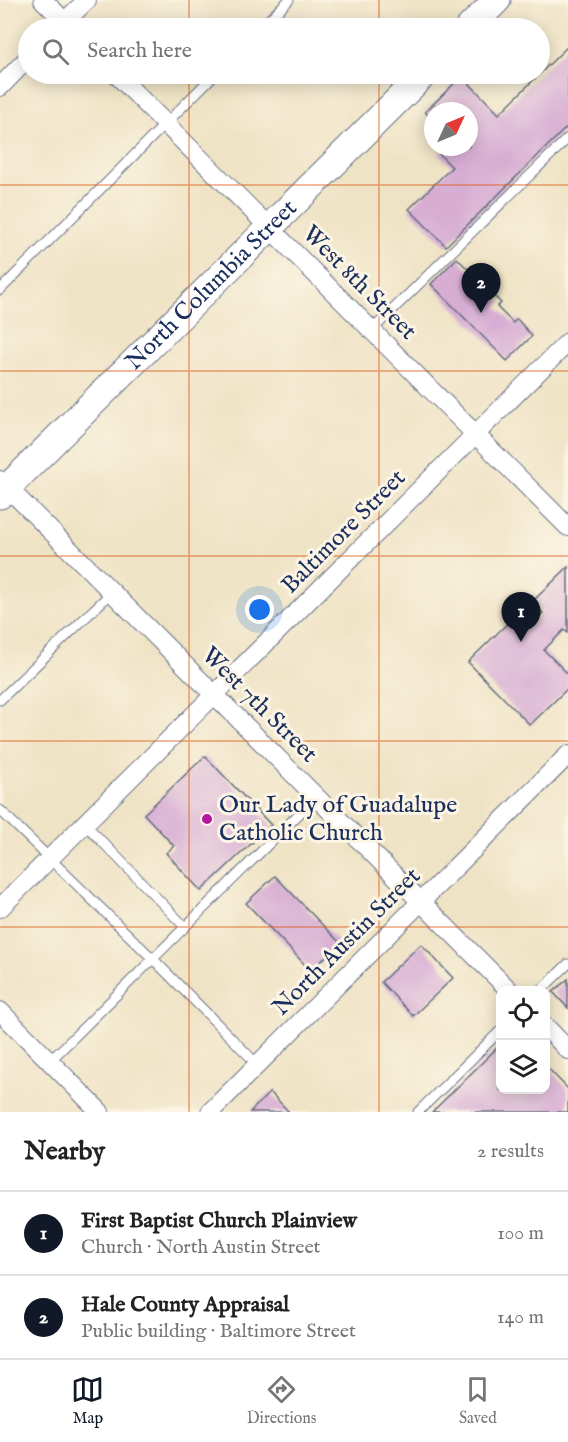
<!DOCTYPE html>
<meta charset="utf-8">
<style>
body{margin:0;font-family:"IM FELL English",serif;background:#f6f6f6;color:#222}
.controls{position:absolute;right:18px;bottom:18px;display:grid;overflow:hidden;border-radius:12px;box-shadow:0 3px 15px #0003}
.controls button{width:54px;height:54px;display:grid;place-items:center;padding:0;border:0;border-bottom:2px solid #e0e0e0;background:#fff;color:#222;font:30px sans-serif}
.compass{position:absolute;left:424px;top:102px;width:54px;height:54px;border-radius:50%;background:#fff;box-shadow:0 3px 15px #0003;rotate:46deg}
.you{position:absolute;left:260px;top:610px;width:21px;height:21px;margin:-15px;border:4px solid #fff;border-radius:50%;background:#1a73e8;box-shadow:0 0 0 9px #1a73e833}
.badge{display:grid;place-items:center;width:39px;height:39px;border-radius:50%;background:#111827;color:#fff;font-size:20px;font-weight:700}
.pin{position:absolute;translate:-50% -50px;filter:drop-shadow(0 2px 3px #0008)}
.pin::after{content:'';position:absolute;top:32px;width:21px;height:18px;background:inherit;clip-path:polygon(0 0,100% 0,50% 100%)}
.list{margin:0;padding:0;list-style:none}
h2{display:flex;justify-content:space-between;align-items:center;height:78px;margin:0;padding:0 24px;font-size:26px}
h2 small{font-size:20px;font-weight:400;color:#767676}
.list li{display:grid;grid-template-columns:39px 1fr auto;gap:18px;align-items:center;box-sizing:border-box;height:84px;padding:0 24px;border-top:2px solid #e0e0e0}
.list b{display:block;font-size:22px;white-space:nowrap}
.list p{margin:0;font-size:20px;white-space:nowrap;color:#767676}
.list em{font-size:20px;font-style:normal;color:#767676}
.icon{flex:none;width:33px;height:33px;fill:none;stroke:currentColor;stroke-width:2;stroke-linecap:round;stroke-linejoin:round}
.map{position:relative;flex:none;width:568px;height:1112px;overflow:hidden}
.search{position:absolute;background:#fff;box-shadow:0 3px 15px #0003;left:18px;right:18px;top:18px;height:66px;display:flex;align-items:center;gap:15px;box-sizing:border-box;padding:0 21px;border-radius:33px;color:#767676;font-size:22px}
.sheet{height:246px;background:#fff}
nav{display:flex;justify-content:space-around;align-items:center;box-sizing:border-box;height:84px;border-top:2px solid #e0e0e0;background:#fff;font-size:16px;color:#767676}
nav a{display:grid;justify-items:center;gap:3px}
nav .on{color:#111827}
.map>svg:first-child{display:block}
</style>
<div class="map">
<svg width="568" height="1112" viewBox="0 0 568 1112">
<rect width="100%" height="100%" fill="#fcf5e5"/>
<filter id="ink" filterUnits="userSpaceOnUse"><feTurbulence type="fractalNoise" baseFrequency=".0167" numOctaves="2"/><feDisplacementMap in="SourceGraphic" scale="12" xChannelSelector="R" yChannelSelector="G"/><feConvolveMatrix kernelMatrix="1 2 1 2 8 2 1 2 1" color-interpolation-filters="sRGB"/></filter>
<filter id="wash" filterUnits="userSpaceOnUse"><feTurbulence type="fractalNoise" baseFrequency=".008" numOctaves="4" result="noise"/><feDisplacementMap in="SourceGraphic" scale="24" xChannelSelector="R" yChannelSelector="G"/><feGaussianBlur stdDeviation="1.35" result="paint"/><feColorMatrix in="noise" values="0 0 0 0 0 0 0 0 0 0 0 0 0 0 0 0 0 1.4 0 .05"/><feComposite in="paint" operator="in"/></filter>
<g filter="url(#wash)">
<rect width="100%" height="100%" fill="#efe3c5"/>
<g id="blocks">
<g fill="#d7add4">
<path d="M568,46V126L446,246L409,209L452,167L439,154L446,147H469V111H433V120L425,112L462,76L499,114Z"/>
<path d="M457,258L501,303L497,307L513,323L517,319L532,336L507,361L431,284Z"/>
<path d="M568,567V633L564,630L544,650L568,674V688L530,725L468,662L518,613L530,626L543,613L532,602Z"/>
<path d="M205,756L271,825L201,891L166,853L174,846L144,814Z"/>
<path d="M275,876L340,943L311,971L246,903Z"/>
<path d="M421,944L453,978L413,1016L381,982Z"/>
<path d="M568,979V1008L553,992Z"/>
<path d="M500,1045V1090H546V1066L568,1089V1112H432Z"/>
<path d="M270,1092L289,1112H250Z"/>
</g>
</g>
</g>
<g filter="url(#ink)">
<use href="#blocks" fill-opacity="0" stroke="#656e82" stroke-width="1.5"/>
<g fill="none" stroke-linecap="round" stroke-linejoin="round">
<g stroke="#656e82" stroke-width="11">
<g id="lane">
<path d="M260,28L289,0"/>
<path d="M0,290L215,74"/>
<path d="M372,330L568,138"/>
<path d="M0,700L112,592"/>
<path d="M0,810L153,959L258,1065"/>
<path d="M85,824L185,927"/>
<path d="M541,990L568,964"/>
<path d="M50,1061L316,797"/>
<path d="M418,1112L500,1031"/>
</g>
</g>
<g stroke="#656e82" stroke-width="20">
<g id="street">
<path d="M43,0L71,28"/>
<path d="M58,28L87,0"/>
<path d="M116,74L568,527"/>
<path d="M0,87L28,58"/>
<path d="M0,480L509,990"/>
<path d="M0,908L568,342"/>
<path d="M0,1011L100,1112"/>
<path d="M546,1027L568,1050"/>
<path d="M210,1112L568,755"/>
</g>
</g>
<g stroke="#656e82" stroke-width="29">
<g id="primary">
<path d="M469,28L497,0"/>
<path id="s1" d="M0,495L424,74"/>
</g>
</g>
<use href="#lane" stroke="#fff" stroke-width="9"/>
<use href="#street" stroke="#fff" stroke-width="18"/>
<use href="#primary" stroke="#fff" stroke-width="27"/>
</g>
</g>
<path fill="none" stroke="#de5710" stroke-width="1.5" stroke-opacity="0.55" d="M189,0V28M379,0V28M189,74V1112M379,74V1112M0,185H568M0,371H568M0,556H568M0,741H568M0,927H568"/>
<circle fill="#b5179e" stroke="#fcf5e5" stroke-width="2" cx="207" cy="819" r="6"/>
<g text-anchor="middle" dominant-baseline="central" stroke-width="6" stroke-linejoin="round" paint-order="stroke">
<g font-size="24" fill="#1b2f5e" stroke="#fcf5e5">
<text transform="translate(359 283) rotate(45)">West 8th Street</text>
<text stroke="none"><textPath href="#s1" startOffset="298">North Columbia Street</textPath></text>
<text transform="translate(344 532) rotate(-45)">Baltimore Street</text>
<text transform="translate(259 705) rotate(45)">West 7th Street</text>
<text transform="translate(347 942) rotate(-45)">North Austin Street</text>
</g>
<g font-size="24" fill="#1b2f5e" stroke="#fcf5e5" text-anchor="start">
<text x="219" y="805">Our Lady of Guadalupe<tspan x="219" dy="28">Catholic Church</tspan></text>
</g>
</g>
</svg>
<div class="controls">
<button><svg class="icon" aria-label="locate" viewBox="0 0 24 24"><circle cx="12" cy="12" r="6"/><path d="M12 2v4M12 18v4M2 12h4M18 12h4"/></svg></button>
<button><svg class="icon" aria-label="layers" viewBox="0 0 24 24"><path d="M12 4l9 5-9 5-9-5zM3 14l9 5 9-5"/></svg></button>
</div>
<svg class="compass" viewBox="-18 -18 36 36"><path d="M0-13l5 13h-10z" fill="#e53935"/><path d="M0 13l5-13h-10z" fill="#767676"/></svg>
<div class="you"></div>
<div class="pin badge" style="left:521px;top:642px">1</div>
<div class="pin badge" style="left:481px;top:313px">2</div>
<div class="search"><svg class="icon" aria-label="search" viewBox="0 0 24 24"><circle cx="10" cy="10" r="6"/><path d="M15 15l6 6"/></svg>Search here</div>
</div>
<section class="sheet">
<h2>Nearby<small>2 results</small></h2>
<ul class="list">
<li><span class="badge">1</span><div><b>First Baptist Church Plainview</b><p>Church · North Austin Street</p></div><em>100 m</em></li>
<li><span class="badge">2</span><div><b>Hale County Appraisal</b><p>Public building · Baltimore Street</p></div><em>140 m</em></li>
</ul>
</section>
<nav>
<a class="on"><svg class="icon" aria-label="map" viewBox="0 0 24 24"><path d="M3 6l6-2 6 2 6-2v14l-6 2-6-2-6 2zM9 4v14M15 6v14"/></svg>Map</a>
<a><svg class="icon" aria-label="directions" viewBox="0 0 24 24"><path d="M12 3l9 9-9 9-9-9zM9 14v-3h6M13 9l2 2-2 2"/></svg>Directions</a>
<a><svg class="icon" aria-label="saved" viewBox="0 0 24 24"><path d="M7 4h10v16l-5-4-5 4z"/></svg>Saved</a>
</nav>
